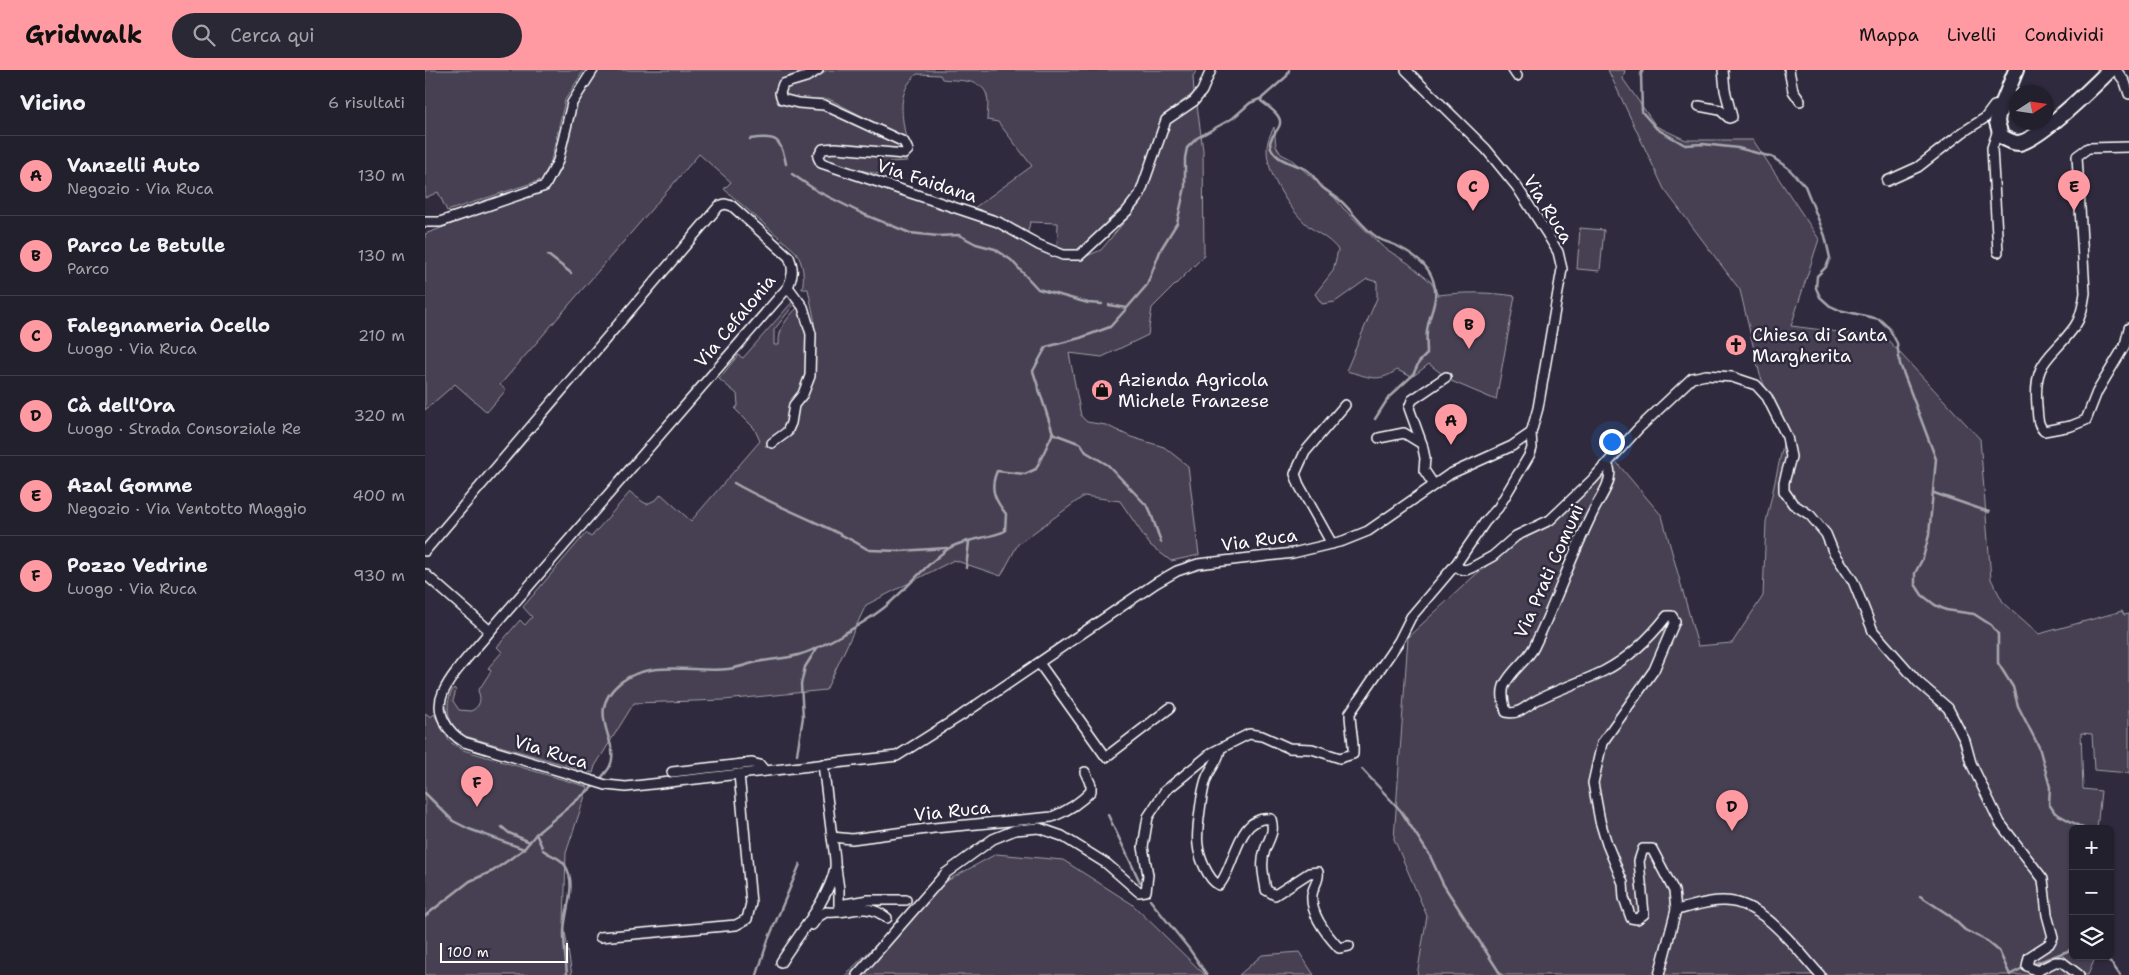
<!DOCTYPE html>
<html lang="it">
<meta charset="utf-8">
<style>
body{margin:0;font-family:"Shantell Sans",sans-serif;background:#2b2836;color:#f1f3f6}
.controls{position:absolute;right:15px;bottom:15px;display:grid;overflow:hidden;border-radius:8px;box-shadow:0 1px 4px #0004}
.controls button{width:45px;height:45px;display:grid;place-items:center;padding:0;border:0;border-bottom:1px solid #403e4a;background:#23202e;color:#f1f3f6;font:25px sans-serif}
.compass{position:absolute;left:1584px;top:15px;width:45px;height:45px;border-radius:50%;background:#23202e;box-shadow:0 1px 4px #0004;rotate:78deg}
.scale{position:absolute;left:15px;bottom:12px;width:128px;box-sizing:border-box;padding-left:5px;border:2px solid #fff;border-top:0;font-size:14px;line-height:18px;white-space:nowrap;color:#fff;-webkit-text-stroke:4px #2f2a3d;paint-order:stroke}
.you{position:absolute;left:1186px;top:371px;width:18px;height:18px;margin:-12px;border:4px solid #fff;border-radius:50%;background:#1a73e8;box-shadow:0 0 0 8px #1a73e833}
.badge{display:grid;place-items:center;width:32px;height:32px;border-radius:50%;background:#ff9aa2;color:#111;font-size:16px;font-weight:700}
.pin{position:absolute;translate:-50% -41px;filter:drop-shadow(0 1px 2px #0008)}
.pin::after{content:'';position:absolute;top:26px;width:18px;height:15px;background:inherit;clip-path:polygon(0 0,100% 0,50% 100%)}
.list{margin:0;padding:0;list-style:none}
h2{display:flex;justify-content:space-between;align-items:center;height:65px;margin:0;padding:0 20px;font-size:21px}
h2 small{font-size:16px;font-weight:400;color:#a3a3aa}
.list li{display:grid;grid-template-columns:32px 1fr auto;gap:15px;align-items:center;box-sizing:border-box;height:80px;padding:0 20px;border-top:1px solid #403e4a}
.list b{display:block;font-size:19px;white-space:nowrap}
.list p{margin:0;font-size:16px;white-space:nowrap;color:#a3a3aa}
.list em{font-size:16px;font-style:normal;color:#a3a3aa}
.icon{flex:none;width:28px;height:28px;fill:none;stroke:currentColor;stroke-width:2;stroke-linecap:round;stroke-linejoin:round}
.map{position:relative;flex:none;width:1704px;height:905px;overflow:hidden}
header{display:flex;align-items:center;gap:30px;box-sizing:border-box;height:70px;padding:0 25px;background:#ff9aa2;color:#111}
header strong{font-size:24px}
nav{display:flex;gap:28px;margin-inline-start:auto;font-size:18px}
.search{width:350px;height:45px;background:#2b2836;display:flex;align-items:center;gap:12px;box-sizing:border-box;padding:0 18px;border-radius:28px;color:#a3a3aa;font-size:19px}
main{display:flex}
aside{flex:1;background:#23202e}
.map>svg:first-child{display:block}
</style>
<header>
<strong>Gridwalk</strong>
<div class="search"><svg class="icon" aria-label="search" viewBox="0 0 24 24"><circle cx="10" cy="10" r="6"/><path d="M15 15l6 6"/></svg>Cerca qui</div>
<nav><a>Mappa</a><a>Livelli</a><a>Condividi</a></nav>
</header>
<main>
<aside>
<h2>Vicino<small>6 risultati</small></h2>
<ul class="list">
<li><span class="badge">A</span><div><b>Vanzelli Auto</b><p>Negozio · Via Ruca</p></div><em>130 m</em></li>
<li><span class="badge">B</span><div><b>Parco Le Betulle</b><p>Parco</p></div><em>130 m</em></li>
<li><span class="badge">C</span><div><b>Falegnameria Ocello</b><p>Luogo · Via Ruca</p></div><em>210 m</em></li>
<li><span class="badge">D</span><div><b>Cà dell'Ora</b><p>Luogo · Strada Consorziale Re</p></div><em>320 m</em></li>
<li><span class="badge">E</span><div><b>Azal Gomme</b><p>Negozio · Via Ventotto Maggio</p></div><em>400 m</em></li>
<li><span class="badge">F</span><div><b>Pozzo Vedrine</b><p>Luogo · Via Ruca</p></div><em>930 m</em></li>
</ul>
</aside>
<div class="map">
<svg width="1704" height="905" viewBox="0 0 1704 905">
<rect width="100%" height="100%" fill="#2f2a3d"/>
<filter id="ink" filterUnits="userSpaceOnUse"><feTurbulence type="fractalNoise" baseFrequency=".02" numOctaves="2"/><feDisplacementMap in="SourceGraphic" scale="10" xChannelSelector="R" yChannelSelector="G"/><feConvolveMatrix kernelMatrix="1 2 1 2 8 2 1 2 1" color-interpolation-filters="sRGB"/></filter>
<g filter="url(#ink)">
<g fill="#464152" stroke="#a2a0a8">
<path d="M0,0H159L140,30L125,95L116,110L22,141L13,122L0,128Z"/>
<path d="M171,0H386L356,10L351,19L355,31L359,34L378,38L397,39L477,75L478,80L410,74C394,75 383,79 393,96L566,153L634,188L655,189L676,180L719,128L745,52L772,35L778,80L779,186L727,238L723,265L677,287L644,283L656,346L662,352L681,355L706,367L739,377L763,396L774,485L746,491L725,475L695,431L659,426L593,474L576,506L529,490L441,535L401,620L299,630L209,633L170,696L168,703L40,666C37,663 32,661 30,658C21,648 21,628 29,618L31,620L28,631L34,640L46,641C55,637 57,629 53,621L66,601L63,598L77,582L72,577L95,550L100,555L107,547L98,537L161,463L166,467L205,422L218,432L222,434L232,429L236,424L266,451L335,371L329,358L310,339L313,335L312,324L294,309L313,285L318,288L369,230L371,232L349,260V275H354C353,258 362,248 374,236C380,259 389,290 380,314C373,330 362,334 364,353L340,376H348L356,369L368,365L371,341L378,332L389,309V248L383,219H377C380,206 378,194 371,182L299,119L306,112L274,84L75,315L81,320L62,342L30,314L0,340V164L125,117L136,98L149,37Z"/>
<path d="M402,0H772L768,6L769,23L737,46L711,124L658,178L647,182L632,177L633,153L605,152L602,166L576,147L549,138L607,96L573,52L562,50C562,43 564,33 562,26C558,8 531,11 517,9L515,5L492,4C471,22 477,46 481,69L404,29L371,30L359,27V18L389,7Z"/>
<path d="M1183,0H1200L1198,9L1231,56L1261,70H1328L1394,169L1366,256L1461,268L1555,369L1566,509L1578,532L1614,564L1697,541L1699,545L1704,544V703L1669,700L1667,664L1656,663L1658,719L1676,721L1672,759H1648V886H1671L1663,905H992L1002,846L969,769L983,567L1049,506L1141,432L1187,387L1237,446L1273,576L1307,573L1338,526L1341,452L1360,366L1335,305L1315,220L1239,119Z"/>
<path d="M849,57L851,76L856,84L866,89L909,127L918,138L958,177L983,193L1006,212L1013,225C1039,222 1064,222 1090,226L1071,330L1026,311L1004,294L987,307L972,300C952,314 943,306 921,301L952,228V212L942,209L910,232L897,234L890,224L908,201L913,180C906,170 897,166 886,158C866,143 836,98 843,71C844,67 847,61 849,57Z"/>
<path d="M401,82L479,86L482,91L464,92L458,105L400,92L397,88Z"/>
<path d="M1155,158L1179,160L1175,201L1152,199Z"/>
<path d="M0,643L6,647L9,644L25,672L38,680L163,717L141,783L139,855L147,905H0Z"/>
<path d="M571,784L638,790L707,834L780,905H420L509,818Z"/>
<path d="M874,882L889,905H814L837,885Z"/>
</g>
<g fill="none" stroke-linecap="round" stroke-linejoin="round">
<g stroke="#a7a6ad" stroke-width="2.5">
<path d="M1218,0L1216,4L1217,42L1232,59L1260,75L1278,74L1313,78L1347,87L1363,98L1380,116L1400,166L1405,188L1401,197L1392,206L1391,218L1395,227L1405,236L1414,240L1454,249L1464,258L1472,273L1475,294L1511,389L1504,465L1498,488L1490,503V514L1497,525L1510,535L1521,540L1549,544L1566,555L1573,564V593L1588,617L1593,636L1614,677L1625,717L1624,734L1630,743L1660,759"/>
<path d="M837,28L836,31C841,35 849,40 853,46C863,61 833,67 851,85C860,94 873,94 882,100C888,104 892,112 897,117C904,123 912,127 918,133C930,145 939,159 953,168C959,172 967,173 974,177C988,184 1003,194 1008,210C1015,230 1004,243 1002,261C1001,269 1002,277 1002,284L994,292L988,305L964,327L950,349"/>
<path d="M325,69C351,65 356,68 361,94"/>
<path d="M367,104L392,121L438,144L485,163L513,166L534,165L551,174L570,179L586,190L613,219L663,233L677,234"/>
<path d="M123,185L146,203"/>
<path d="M684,235L702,238"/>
<path d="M627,363L656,374L661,382L683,395L724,438L736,472"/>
<path d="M309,413C352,438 400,453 442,479"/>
<path d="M1509,423L1564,442"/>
<path d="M444,480L475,481L522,478"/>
<path d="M541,498L544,472"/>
<path d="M372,684L378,647L376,614L380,597L392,578"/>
<path d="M937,699L976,741L1005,786L1018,814L1076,905"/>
<path d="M174,711C177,706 183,701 185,696C197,672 157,643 196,612C225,589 270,603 303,599C313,598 323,594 332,592C346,589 360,589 373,585C393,580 439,553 456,540C480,522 498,496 523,479C534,470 566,468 580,461L581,444C570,430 564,419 572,401L600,404L611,399L628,363L608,301L621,277L655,268L685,257L702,238L722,215L736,179L752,153L760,117V88L762,78L772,68L808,48L825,33L837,28L862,6L864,0"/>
<path d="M0,723L28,751L44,759L99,779"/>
<path d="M683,745L715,812"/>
<path d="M77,757L84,763L105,772"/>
<path d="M111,764L117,777"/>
<path d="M118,780C125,786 134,786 140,795C153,815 139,841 139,863C139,877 141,891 142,905"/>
<path d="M1495,826L1524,845L1540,860L1562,871L1574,881L1585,905"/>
<path d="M725,830L765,880L782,905"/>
<path d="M0,846L45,811L68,801L99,779L111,764L170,715"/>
<path d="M1675,886L1687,894L1695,905"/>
<path d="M1609,894L1648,879"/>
<path d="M1586,904L1598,898"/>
<path d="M332,905L343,870L375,794"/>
</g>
<g stroke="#fff" stroke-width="12">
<g id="minor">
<path d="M393,0L381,7L358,14L355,23L357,29L373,33L399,35L479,72L483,80L479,84L411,78L398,79L393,87L396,93L573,152L614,175L638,185H655L702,141L715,124L741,50L769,31L777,21L786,0"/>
<path d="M1088,0L1092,6"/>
<path d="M1364,0L1368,21L1375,31"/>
<path d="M1691,0L1700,12L1704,24"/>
<path d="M1274,36L1295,40L1304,48L1307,47L1300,20L1298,0"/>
<path d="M1573,60L1567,78L1573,182"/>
<path d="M1704,77L1663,78L1652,86L1660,223C1658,234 1657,246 1650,256C1626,290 1608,288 1612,336C1613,347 1612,354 1619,361L1646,356L1661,350L1672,322L1700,275L1704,258"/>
<path d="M1462,111L1493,97L1538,62L1560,48L1569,36L1577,34"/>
<path d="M0,152H15L120,116L133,91L147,33L168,0"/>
<path d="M954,368L979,363L997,374L1000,388L999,400L1009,415"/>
<path d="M347,373L362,362L366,353L369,335L378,324L385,306L386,264L378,237L363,217"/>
<path d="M997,374L984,338L987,330L1021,307"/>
<path d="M1179,396L1184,398C1188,411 1175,428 1169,440C1147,484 1131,532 1109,577C1102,591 1086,600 1079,616C1076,624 1079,634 1081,642C1093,646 1102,635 1112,630C1133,619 1157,612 1179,601C1204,588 1225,568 1242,546H1247L1250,551L1229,600L1177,673L1168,713L1175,751L1182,774L1198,813L1199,828L1206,848L1212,849L1219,844L1214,791L1218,779H1227L1249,821L1251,840L1234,905"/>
<path d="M907,474L874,415L870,404L880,382L920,335"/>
<path d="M0,481L294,136L300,134L307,136L364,187C369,199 368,205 363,217L65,561C51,579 27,602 18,623C9,642 23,663 39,672L181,715L201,717L472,686L537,645L731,513L752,501L773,494L868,483L918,471L943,461L1025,404L1087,376L1106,363L1113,338L1137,199L1133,182L1121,162L1092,117L1061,79L981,0"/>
<path d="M1031,494L1035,499L1041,500L1048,497L1068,486L1091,466L1125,450L1167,410L1213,359L1267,308L1281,305L1307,307L1331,315L1342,327L1362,367L1366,387L1359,412V421L1368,434L1385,445L1401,464L1408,481L1428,511L1448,561L1493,612L1523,638L1540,671L1546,693L1575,753L1618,809L1622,845L1628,867L1624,874L1604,887L1602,896L1612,901L1630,892H1637L1654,905"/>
<path d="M0,504L65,561"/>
<path d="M614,593L681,687L745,638"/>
<path d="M795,679C794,690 786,697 782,707C777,718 771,764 773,775C774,787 783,810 794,815C810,798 812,744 846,749C850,763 844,768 840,780C835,793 839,807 841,820L850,825L884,803L893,802C895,810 888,816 887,825C885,844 901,864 914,878L924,876"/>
<path d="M398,694L407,767L427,769L509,758L627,747C642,741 655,733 666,721V715L660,702"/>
<path d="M247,702L327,693L335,695L340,701"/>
<path d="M411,798L414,819V835L443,830H481"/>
<path d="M1251,840C1267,837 1282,830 1300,831C1339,832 1371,879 1395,905"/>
<path d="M387,855L393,847L401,842C425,845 440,830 462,848"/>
<path d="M175,867L311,855L322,849L326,833L314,704"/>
<path d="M356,892C373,865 404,829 410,798C411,789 408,776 407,767"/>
<path d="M432,905L521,803L568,769L590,760L614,758L637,766L682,794L714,822L721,821L723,805L718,777L723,747L740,721L788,682L824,664L837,666L864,678L887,679L915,688L928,684C929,670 925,657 925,643L974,571L986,547L1031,494L1060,452L1073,438L1105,384L1107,378L1106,363"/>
</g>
</g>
<g stroke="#fff" stroke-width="18">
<path id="secondary" d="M1591,0L1573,45L1572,52L1576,66C1582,70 1587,73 1594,73C1614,70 1669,16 1685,0"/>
</g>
<use href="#minor" stroke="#2f2a3d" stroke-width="9"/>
<use href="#secondary" stroke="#2f2a3d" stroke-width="14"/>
</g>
</g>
<defs>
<g id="church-disc" transform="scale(1.125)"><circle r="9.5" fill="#ff9aa2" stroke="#2f2a3d"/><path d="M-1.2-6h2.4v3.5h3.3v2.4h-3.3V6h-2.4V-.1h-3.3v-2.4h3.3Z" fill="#111"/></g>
<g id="shop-disc" transform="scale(1.125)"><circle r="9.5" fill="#ff9aa2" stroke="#2f2a3d"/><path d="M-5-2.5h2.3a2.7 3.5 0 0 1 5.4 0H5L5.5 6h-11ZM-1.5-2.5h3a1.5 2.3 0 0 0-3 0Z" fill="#111"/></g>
</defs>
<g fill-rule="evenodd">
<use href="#church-disc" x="1311" y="275"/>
<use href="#shop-disc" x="677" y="320"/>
</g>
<g text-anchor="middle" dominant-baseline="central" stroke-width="5" stroke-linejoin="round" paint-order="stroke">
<g font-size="18" fill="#fff" stroke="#2f2a3d">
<text transform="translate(502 111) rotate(18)">Via Faidana</text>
<text transform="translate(1123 139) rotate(58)">Via Ruca</text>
<text transform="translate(310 251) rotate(-50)">Via Cefalonia</text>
<text transform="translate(834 470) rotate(-8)">Via Ruca</text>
<text transform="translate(1124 501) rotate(-66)">Via Prati Comuni</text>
<text transform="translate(126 682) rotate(17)">Via Ruca</text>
<text transform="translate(527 741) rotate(-6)">Via Ruca</text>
</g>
<g font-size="18" fill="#fff" stroke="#2f2a3d" text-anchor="start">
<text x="1327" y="265">Chiesa di Santa<tspan x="1327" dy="21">Margherita</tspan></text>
<text x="693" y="310">Azienda Agricola<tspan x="693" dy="21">Michele Franzese</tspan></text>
</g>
</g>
</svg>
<div class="controls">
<button>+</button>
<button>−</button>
<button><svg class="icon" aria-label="layers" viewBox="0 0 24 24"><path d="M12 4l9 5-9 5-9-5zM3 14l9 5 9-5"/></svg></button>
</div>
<svg class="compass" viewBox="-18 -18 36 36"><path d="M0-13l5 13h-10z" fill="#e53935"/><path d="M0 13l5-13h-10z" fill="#a3a3aa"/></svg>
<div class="scale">100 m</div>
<div class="you"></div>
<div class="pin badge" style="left:1026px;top:375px">A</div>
<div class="pin badge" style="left:1044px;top:279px">B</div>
<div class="pin badge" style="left:1048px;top:141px">C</div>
<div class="pin badge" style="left:1307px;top:761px">D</div>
<div class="pin badge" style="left:1649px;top:141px">E</div>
<div class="pin badge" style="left:52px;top:737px">F</div>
</div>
</main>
